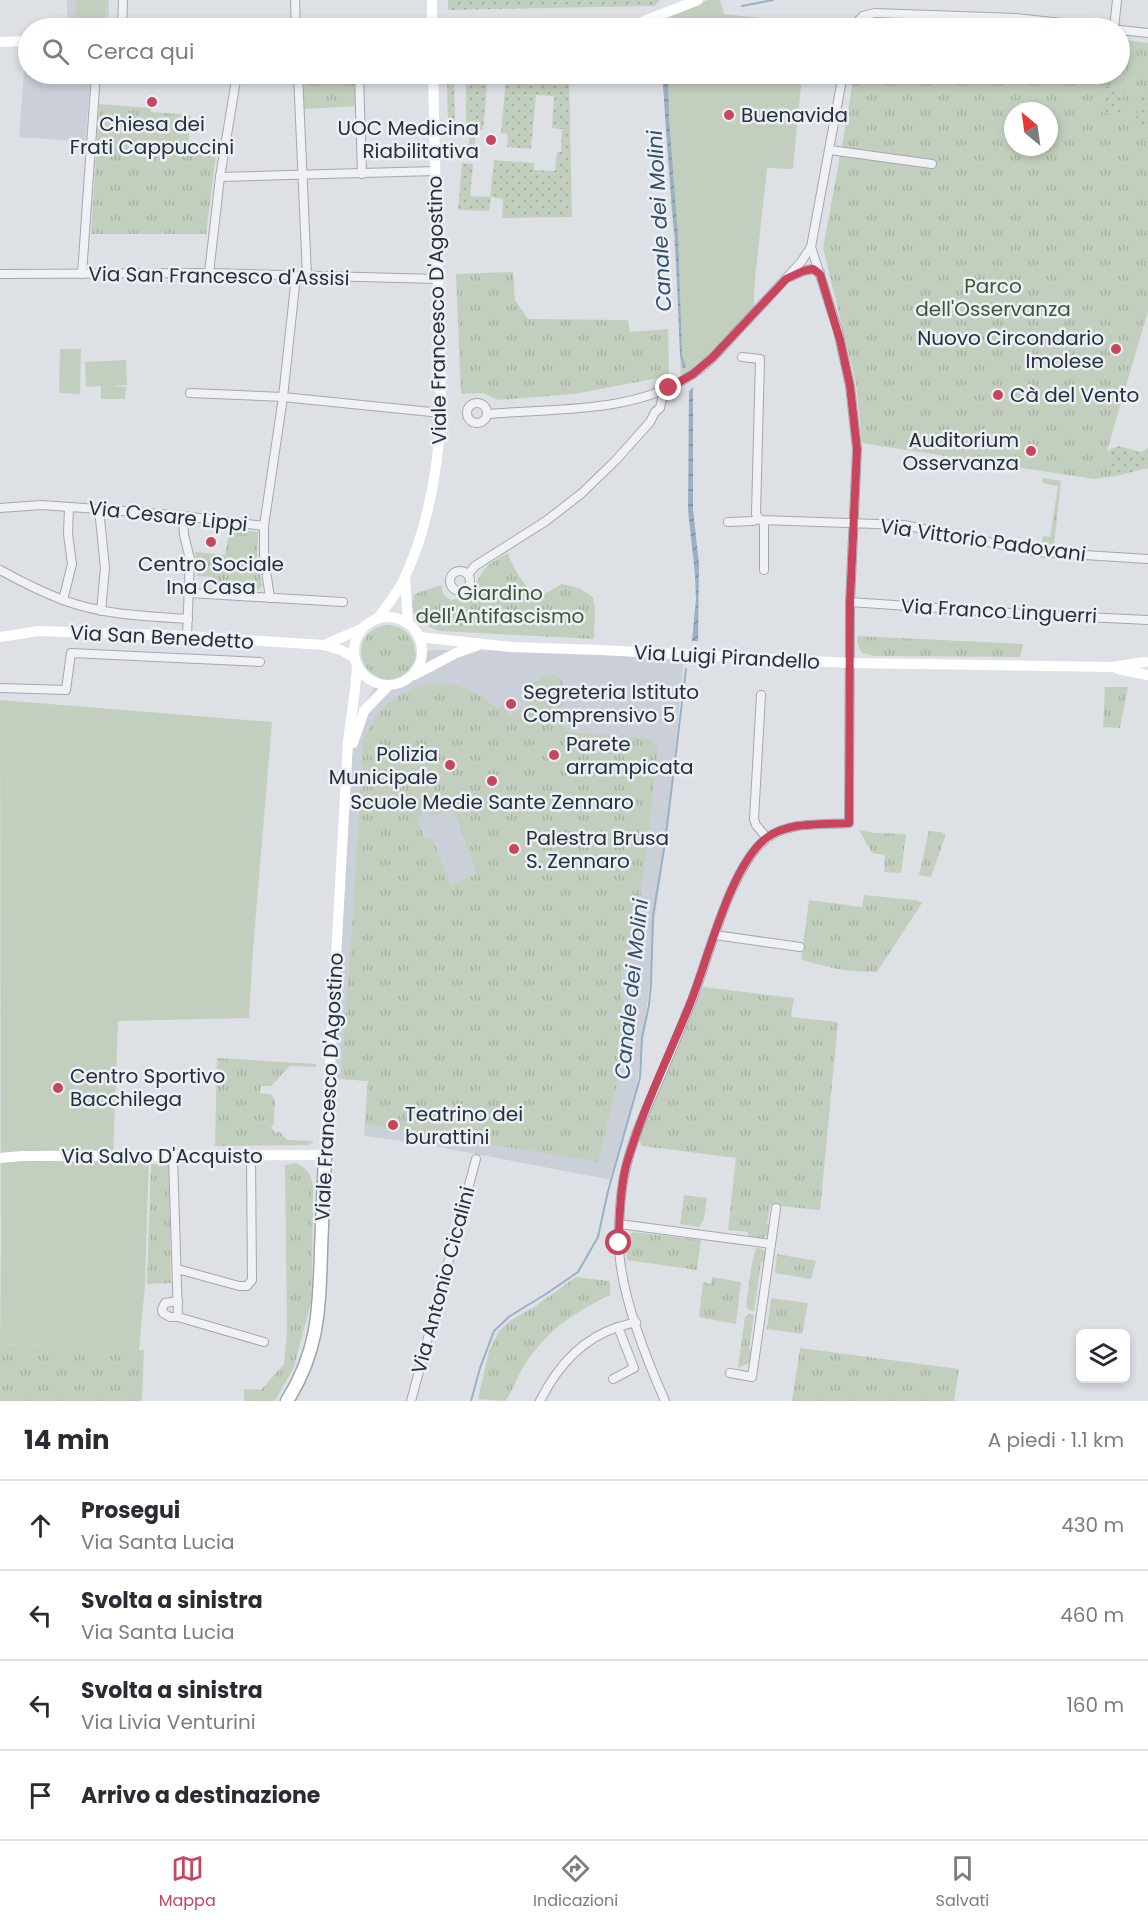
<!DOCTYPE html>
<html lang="it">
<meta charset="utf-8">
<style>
body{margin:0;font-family:Poppins,sans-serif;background:#f2f2f3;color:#2b2b33}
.controls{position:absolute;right:18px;bottom:18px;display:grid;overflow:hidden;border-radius:9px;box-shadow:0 3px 9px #0003}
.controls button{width:54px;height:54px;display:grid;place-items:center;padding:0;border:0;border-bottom:2px solid #e1e1e2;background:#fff;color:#2b2b33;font:30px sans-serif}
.compass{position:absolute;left:1004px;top:102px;width:54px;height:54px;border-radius:50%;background:#fff;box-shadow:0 3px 9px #0003;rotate:331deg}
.stop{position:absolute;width:18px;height:18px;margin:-14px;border:4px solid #c7455d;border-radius:50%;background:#fff}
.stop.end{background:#c7455d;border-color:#fff;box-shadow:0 2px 6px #0008}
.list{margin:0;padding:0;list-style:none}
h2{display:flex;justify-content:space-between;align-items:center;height:78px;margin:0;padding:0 24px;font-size:26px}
h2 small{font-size:20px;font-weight:400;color:#7c7c81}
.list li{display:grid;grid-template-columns:39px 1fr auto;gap:18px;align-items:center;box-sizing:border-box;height:90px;padding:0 24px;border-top:2px solid #e1e1e2}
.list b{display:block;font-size:22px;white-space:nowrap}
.list p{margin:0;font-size:20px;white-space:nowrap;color:#7c7c81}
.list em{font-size:20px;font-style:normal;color:#7c7c81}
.icon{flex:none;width:33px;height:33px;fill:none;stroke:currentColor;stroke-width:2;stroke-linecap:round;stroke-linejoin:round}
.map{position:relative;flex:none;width:1148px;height:1401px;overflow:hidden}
.search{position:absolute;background:#fff;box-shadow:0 3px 9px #0003;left:18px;right:18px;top:18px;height:66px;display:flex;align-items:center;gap:15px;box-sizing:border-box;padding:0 21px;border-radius:33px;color:#7c7c81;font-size:22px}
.sheet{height:438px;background:#fff}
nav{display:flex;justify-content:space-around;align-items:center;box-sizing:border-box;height:84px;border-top:2px solid #e1e1e2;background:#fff;font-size:16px;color:#7c7c81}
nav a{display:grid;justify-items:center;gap:3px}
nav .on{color:#c7455d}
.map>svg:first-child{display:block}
</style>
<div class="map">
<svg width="1148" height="1401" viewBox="0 0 1148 1401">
<defs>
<pattern id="grass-tufts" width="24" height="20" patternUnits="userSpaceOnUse" patternTransform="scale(1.5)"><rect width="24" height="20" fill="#c3cfbe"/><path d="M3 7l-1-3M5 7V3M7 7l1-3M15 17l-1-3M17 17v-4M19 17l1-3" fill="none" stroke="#a8b2a4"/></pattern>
<pattern id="garden-dots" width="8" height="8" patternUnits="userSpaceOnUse" patternTransform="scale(1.5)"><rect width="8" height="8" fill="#c3cfbe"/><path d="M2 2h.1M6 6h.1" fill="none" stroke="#a8b2a4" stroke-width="1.8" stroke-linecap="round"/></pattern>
<pattern id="water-waves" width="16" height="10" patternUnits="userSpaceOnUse" patternTransform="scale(1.5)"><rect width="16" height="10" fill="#99b0c5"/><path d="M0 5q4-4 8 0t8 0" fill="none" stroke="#7d90a1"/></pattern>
</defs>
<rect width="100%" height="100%" fill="#dde1e6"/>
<g fill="#cbd0d8">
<rect x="67" y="0" width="42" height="28"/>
<path d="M24,69H28V74H91L85,142L19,137Z"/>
<path d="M435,650L561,651L684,660L666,838L654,924L652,965L636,1092L612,1180L418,1143L364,1136L368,1081L341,1079L328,1088L353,737L367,701L392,655Z"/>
</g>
<g fill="url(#grass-tufts)" fill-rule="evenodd">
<path d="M959,22L1008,24L1041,28H958Z"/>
<path d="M1120,39L1148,43V311L1107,451L1116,476L1094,479L862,443L856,384L823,248L843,140L854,74H1120ZM1013,111H1049V147H1013Z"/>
<path d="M302,74H354L356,106L304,109Z"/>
<path d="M99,104L151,108V112L191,115L187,154L216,155L206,234H91Z"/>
<path d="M513,272L515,300L528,319L628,320L630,332L668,329L669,376L574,394L498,400L483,393L461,394L456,274Z"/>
<path d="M1043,478L1061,481L1054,545L1042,543L1043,536L1050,537L1058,486L1042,483Z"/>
<path d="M230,529L258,532L257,558L262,586L259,589L214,586L213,577L197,576L195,552L225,555Z"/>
<path d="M508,553C514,569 521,582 534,594H544L562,584L579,588L593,597L595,607L594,639L439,631C421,624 407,616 414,594L441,585L444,595L451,600C478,597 473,582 487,566C493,561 501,557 508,553Z"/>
<circle cx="388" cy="652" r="27"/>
<path d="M858,636L1023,644L1020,657L875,656L862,653L857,642Z"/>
<path d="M555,675L561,679L564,689L562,725L570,732L651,739L658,749L634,952L622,970L621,997L629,1010L621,1067L598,1162L365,1124L368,1081L341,1079L354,897L363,743C367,733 371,723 378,714C396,691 433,677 461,687C475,692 486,700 498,708L502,705L510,716L534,700L526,689L543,676ZM429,808L432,817L453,809L477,874L450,885L432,837L425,839L417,819L423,816L421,811Z"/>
<path d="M1105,687H1128L1120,728L1103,727Z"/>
<path d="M859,830L875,833L906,834L901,873L884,872L885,855L872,853Z"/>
<path d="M929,831L941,832L945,834V837L931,877L919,875Z"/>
<path d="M864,895L916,900L922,903L877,972C850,972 826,968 801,959L809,900L862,907Z"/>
<path d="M703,987L794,998L791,1017L838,1022L820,1210L770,1205L767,1223L770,1226L768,1234L763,1238L749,1236L747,1232L728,1230L736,1158L642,1146L638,1140Z"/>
<path d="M217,1058L316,1064V1067L290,1066L271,1086H261L260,1093L271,1094L275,1100L274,1124L271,1127L276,1134L279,1131L287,1140L314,1141L309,1145L215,1146Z"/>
<path d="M296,1163C307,1168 311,1174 313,1186L312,1280L311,1302L294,1367L275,1401H244V1389L261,1390L284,1364L287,1333L285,1165Z"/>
<path d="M151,1164H169L171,1283L147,1284Z"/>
<path d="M684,1195L707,1198L704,1219L699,1227L680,1224Z"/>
<path d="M633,1232L701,1240L697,1270L627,1260L625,1238Z"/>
<path d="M756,1248L763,1249L766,1253L764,1261L761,1263L754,1311L749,1310L746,1306L752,1263Z"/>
<path d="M777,1254L816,1261L811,1279L775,1273Z"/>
<path d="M576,1277L610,1281V1295C573,1313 548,1330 525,1364C517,1376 514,1390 505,1401L478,1399L489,1351L499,1331L511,1320L534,1307Z"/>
<path d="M712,1277L741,1282L736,1324L699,1317L703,1282L711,1284Z"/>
<path d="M771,1298L808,1303L802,1334L767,1329Z"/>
<path d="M749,1314L754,1315L749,1349L752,1352L751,1362L738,1368L745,1317Z"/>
<path d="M0,1344L144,1350L142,1401H0Z"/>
<path d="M800,1348L959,1369L954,1401H792Z"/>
</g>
<g fill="url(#garden-dots)">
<path d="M448,0H660L655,6L448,10Z"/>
<path d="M447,74H454L455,127L454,132H448Z"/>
<path d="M466,74H569L572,217L502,218L503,199L491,197L489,211L458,210L462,163L473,164L470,196L490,197L494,160L534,163V170L555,171L557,152H561L562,129L552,128L554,96L536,95L531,149L507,147L508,134L501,133L506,77L488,75L483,130H476L474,154L468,153L470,129L466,128Z"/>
<path d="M1106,86L1125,89L1120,116L1101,112Z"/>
<path d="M1142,92L1148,93V127L1135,124Z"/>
<path d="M1118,446L1141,452L1148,448V468L1116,476L1107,451Z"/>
</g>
<g fill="#c3cfbe">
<path d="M76,0H107L105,28L75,26Z"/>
<path d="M708,0H720L724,14L808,23V28H644L641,23L678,13Z"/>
<path d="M664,74H802L793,169L767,168L755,279L753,321L696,375L681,383L678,295L665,117Z"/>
<path d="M60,349H81L80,394L59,393Z"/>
<path d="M126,360L127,385L112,386L126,387L125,399H101V386L86,387L85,362Z"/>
<path d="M0,700L272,722L253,949L249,1018L118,1021L113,1155H149L145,1285L139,1350L0,1344L1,1253Z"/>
</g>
<g fill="url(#water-waves)">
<path d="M664,74H670L668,80L669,119L678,236L682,355L686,367L683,368L680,355L675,237L672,209L663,86Z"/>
<path d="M693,387V509L699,564L698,641H692L696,599L695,575L688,510L689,391Z"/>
</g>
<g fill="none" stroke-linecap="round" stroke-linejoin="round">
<g stroke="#99b0c5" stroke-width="2">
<path d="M742,6L773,0"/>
<path d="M471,1401L480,1368L494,1331L510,1316L546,1294L578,1272L598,1237L608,1191L640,1078L642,1038L649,1005L651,984L653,916L665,843L686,669"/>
</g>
<g stroke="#a3a8b0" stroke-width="10">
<g id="street">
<path d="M295,0L296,28"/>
<path d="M122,28L123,0"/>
<path d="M851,28L863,16L875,13L1015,18L1109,28"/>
<path d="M1114,28L1117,0"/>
<path d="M1120,30L1148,33"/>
<path d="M298,74L307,276"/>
<path d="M359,74L362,174"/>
<path d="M830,150L932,164"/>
<path d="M220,177L435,171"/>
<path d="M209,273L220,177L237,74"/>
<path d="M0,274L209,273L438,279"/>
<path d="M82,274L96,74"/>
<path d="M790,277L803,271L813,269L820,273"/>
<path d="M742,357L760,359L756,514L760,520L904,525L1037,552L1148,559"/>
<path d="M190,393L283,397L441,413"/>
<circle cx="477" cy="413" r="10"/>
<path d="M488,414C554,408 636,414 693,374C711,362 724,345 739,329C760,307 781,284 801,262L811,247L843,74"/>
<path d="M0,508L41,505L99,509L183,516L264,526"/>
<path d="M99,509L105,568L101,611"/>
<path d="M183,516L184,535L190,559L187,636"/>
<path d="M764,521V570"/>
<path d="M728,522L753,521L758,519"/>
<path d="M0,570C20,581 42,592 63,600C103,615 146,616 188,619"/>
<circle cx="460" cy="581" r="10"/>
<path d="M468,574L475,566L546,521L582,493L616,460L650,422L655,412L660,408L664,390"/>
<path d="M189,593L343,602"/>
<path d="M270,598L264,557V526L283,397L296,276"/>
<path d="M63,600L72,564L68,534L69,507"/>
<path d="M850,602L1024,614L1148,620"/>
<path d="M0,688L66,690L71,653L260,662"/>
<path d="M761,695L754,819L756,825L767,838"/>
<path d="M715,935L800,947"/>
<path d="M173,1156L178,1317"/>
<path d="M619,1224L771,1244L752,1377L730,1373"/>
<path d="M771,1244L776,1208"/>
<path d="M177,1269L239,1286H247L252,1280L251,1156"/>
<path d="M178,1301L165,1303L162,1309L163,1313L170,1317H178L264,1342"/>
<path d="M613,1379L634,1368L618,1327L636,1322"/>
<path d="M411,1401L476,1159"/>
<path d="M540,1401C557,1367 581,1339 618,1327"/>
<path d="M665,1401C646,1358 618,1287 619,1240C619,1216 620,1191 626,1168C634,1132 651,1100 665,1066C674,1045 682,1024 691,1003C708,960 730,867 766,839C788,821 822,825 849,823L850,602L857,449L850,386L838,331L811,247"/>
</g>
</g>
<g stroke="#9da5b1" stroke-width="15">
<path id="primary" d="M287,1401C319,1350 319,1310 321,1251C322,1219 324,1187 325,1155"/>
</g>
<use href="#street" stroke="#eff1f5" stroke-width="8"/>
<g stroke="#fff" stroke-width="10">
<path d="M432,0V28"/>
<path d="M393,28L631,24L639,23L698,0"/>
<path d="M0,42L28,41"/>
<path d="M405,578L408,623"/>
<circle cx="388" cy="651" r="34"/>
<path d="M377,619C387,606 398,592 405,577C429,525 438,469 441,413L433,74"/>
<path d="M0,637L38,631L187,636L324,645L341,650L355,658"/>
<path d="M419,637L511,647L600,650L850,663L1112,667L1145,662"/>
<path d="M324,645L363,628"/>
<path d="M1118,669L1147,675"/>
<path d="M414,675L456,653L476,646"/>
<path d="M353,743L364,711L389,685"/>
<path d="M0,1158L22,1156L325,1155L348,742C351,716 356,691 357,665"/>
</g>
<use href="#primary" stroke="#fff" stroke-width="12"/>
</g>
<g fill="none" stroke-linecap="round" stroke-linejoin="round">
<path stroke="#c7455d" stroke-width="8" d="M619,1243C619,1217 620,1191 626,1166C642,1110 668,1058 690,1004C708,960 729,869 765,839C787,821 822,825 849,823L850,602L857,449L850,386L840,340L820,274L813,269L803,271L786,279L712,358L693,374L669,388"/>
</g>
<g fill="#c7455d" stroke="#eceff4" stroke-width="2">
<circle cx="152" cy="102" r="6"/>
<circle cx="729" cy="115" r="6"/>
<circle cx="491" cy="140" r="6"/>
<circle cx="1116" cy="349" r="6"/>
<circle cx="998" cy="395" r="6"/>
<circle cx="1031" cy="451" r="6"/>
<circle cx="211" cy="542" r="6"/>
<circle cx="511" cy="704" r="6"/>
<circle cx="554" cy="755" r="6"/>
<circle cx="450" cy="765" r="6"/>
<circle cx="492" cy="781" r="6"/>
<circle cx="514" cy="849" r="6"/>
<circle cx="58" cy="1088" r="6"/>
<circle cx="393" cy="1125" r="6"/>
</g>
<g text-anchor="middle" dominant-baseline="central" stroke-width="5" stroke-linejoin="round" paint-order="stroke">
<g font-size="20" fill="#272f3c" stroke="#eceff4" text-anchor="start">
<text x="741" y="115">Buenavida</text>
<text x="152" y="124" text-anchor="middle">Chiesa dei<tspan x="152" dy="23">Frati Cappuccini</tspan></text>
<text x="479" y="128" text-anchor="end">UOC Medicina<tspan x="479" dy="23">Riabilitativa</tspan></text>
<text x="1104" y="338" text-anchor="end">Nuovo Circondario<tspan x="1104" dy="23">Imolese</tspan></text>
<text x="1010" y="395">Cà del Vento</text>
<text x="1019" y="440" text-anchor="end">Auditorium<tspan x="1019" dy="23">Osservanza</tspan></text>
<text x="211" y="564" text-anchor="middle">Centro Sociale<tspan x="211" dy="23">Ina Casa</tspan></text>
<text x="523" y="692">Segreteria Istituto<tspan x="523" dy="23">Comprensivo 5</tspan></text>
<text x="566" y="744">Parete<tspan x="566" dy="23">arrampicata</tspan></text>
<text x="438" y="754" text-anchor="end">Polizia<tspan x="438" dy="23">Municipale</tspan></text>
<text x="492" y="802" text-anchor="middle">Scuole Medie Sante Zennaro</text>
<text x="526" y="838">Palestra Brusa<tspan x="526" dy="23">S. Zennaro</tspan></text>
<text x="70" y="1076">Centro Sportivo<tspan x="70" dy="23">Bacchilega</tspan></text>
<text x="405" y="1114">Teatrino dei<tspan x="405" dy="23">burattini</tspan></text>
</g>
<g font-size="20" fill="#272f3c" stroke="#eceff4">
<text transform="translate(219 276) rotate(1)">Via San Francesco d'Assisi</text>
<text transform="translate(437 310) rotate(-91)">Viale Francesco D'Agostino</text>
<text transform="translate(168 516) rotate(6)">Via Cesare Lippi</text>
<text transform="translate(983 540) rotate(8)">Via Vittorio Padovani</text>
<text transform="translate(999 611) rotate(3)">Via Franco Linguerri</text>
<text transform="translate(162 637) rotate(3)">Via San Benedetto</text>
<text transform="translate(727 657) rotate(3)">Via Luigi Pirandello</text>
<text transform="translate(329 1087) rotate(-87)">Viale Francesco D'Agostino</text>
<text x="162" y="1156">Via Salvo D'Acquisto</text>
<text transform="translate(443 1280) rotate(-75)">Via Antonio Cicalini</text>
</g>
<g font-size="20" fill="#3c5735" stroke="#eceff4">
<text x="993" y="286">Parco<tspan x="993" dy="23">dell'Osservanza</tspan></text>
<text x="500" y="593">Giardino<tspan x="500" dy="23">dell'Antifascismo</tspan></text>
</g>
<g font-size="21" font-style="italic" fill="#334f6d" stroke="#eceff4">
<text transform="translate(659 221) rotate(-93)">Canale dei Molini</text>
<text transform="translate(631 989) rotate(-84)">Canale dei Molini</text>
</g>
</g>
</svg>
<div class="controls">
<button><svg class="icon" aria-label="layers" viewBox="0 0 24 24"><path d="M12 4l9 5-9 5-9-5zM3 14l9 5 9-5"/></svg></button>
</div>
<svg class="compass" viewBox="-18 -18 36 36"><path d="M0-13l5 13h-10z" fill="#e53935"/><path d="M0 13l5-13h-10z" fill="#7c7c81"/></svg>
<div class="stop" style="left:619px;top:1243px"></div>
<div class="stop end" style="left:669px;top:388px"></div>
<div class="search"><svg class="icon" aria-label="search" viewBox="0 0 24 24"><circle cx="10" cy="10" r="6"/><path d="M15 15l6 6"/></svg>Cerca qui</div>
</div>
<section class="sheet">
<h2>14 min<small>A piedi · 1.1 km</small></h2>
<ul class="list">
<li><svg class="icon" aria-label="ahead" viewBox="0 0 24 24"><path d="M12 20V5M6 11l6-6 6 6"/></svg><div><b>Prosegui</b><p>Via Santa Lucia</p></div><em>430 m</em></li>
<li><svg class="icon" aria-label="left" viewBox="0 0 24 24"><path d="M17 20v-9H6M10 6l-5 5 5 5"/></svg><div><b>Svolta a sinistra</b><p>Via Santa Lucia</p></div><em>460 m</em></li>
<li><svg class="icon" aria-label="left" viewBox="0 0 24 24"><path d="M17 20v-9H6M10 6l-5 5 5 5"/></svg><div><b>Svolta a sinistra</b><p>Via Livia Venturini</p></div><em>160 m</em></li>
<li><svg class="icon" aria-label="arrive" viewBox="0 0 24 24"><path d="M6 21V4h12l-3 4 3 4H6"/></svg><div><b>Arrivo a destinazione</b></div></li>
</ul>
</section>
<nav>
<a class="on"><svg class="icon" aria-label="map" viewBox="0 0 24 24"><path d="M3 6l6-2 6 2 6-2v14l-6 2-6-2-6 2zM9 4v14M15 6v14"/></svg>Mappa</a>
<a><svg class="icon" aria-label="directions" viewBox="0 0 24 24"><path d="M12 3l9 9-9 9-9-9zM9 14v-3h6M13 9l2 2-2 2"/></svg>Indicazioni</a>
<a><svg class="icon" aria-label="saved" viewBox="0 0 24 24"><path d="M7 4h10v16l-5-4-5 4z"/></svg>Salvati</a>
</nav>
